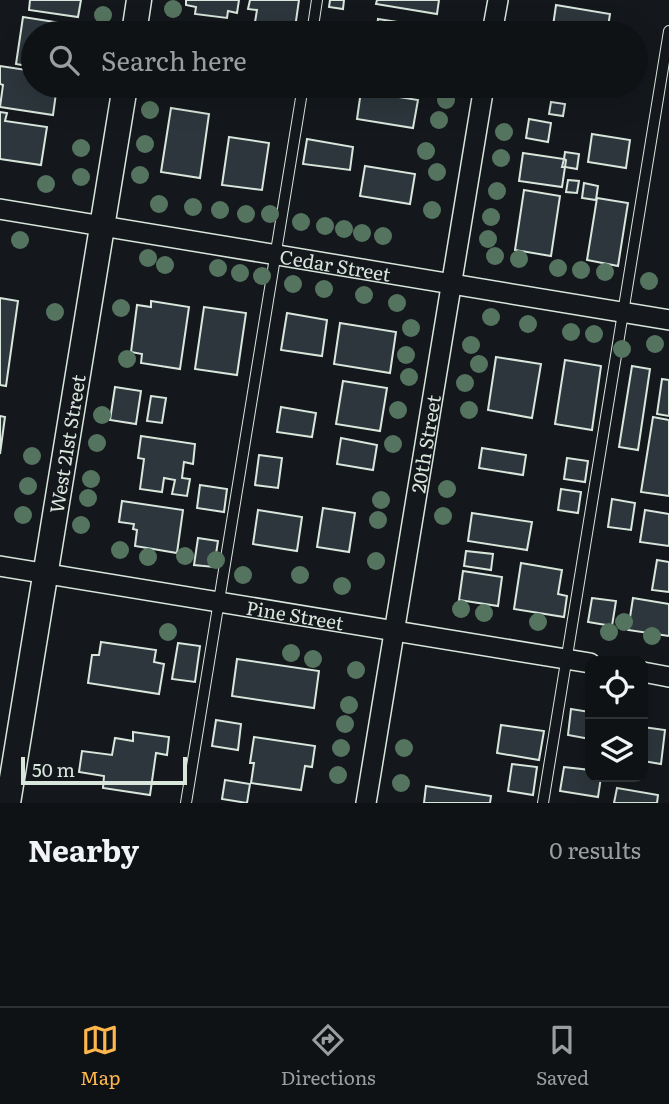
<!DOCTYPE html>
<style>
body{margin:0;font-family:Literata,serif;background:#1d2022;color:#f1f3f6}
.controls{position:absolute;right:21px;bottom:21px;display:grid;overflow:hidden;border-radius:14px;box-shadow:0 7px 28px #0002}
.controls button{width:63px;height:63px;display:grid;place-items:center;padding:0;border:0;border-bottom:2px solid #2f3234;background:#0f1215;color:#f1f3f6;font:35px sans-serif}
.scale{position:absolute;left:21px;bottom:18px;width:166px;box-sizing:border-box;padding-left:7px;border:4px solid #d8e6dc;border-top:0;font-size:19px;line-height:24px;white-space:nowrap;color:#d8e6dc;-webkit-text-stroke:5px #14181c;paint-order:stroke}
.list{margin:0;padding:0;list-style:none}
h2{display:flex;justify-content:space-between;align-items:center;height:91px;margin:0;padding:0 28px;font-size:30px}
h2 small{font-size:23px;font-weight:400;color:#9b9ea0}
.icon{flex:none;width:38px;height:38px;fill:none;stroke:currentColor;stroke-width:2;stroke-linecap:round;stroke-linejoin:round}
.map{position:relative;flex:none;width:669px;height:803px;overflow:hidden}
.search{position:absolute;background:#0f1215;box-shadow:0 7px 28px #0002;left:21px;right:21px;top:21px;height:77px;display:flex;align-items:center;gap:18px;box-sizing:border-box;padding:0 24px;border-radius:38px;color:#9b9ea0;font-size:26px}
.sheet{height:203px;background:#0f1215}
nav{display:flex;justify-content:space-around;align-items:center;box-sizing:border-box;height:98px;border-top:2px solid #2f3234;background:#0f1215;font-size:19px;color:#9b9ea0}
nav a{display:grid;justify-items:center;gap:4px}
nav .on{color:#ffb74d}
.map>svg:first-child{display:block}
</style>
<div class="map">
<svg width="669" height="803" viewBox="0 0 669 803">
<rect width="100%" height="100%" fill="#14181c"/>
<g fill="#2c363c" stroke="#d8e6dc" stroke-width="2">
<path d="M30,0H81L78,17L29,10Z"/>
<path d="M186,0H239L237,13L228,11L227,18L195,14L196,7L186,5Z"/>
<path d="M250,0H299L295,28L255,22L257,10L248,9Z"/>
<path d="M330,0H344L343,9L329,7Z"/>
<path d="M377,0H439L437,14L376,4Z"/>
<path d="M556,5L610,14L607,33H552Z"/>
<path d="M23,17L74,25L73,33H33V67L16,64Z"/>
<path d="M378,19L437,28L436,33H376Z"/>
<path d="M0,66L33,71V86H57L53,115L0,107L3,85L0,84Z"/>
<path d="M164,86H189L188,93L164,89Z"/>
<path d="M316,86H338L337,94L315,91Z"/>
<path d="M361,91L418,100L413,128L357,119Z"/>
<path d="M551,102L565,104L563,116L549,114Z"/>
<path d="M171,108L209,114L200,178L161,172Z"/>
<path d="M0,112L7,113L5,121L47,127L41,165L0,159Z"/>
<path d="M529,119L551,123L548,142L526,138Z"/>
<path d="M592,134L630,140L626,168L588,162Z"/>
<path d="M229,137L269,143L262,190L222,185Z"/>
<path d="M307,139L353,147L350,170L303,164Z"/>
<path d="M565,152L579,154L577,169L565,167L566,160L564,159Z"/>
<path d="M523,153L564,159L562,167H565L562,187L519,181Z"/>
<path d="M365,166L415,174L410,204L360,196Z"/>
<path d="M568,180L579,181L577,193L566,192Z"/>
<path d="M584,183L598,186L596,200L582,198Z"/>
<path d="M524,190L560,196L551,256L515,250Z"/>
<path d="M597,198L628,203L618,266L587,260Z"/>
<path d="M0,298L18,301L6,386L0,385Z"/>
<path d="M151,301L189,307L180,369L141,363L142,354L131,352L137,305L151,307Z"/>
<path d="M204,307L246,313L237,375L195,369Z"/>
<path d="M287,313L327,320L322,356L281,350Z"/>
<path d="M340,323L396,332L390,373L334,364Z"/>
<path d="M496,357L541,364L532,418L488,410Z"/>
<path d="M565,360L601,366L592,430L555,424Z"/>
<path d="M632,366L650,369L638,450L619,447Z"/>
<path d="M662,379L669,380V416L657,414Z"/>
<path d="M343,381L387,388L380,431L336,424Z"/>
<path d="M115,387L141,391L136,424L110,420Z"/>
<path d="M151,396L166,398L162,423L147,421Z"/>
<path d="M281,407L316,413L312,437L277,432Z"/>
<path d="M0,416L5,417L0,454Z"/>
<path d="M653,417L669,420V496L641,492Z"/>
<path d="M141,436L195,444L193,464L184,462L182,478L190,479L187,496L172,494L175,480L164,478L162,492L140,489L144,459L138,458Z"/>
<path d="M341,438L377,445L373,470L337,464Z"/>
<path d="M482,448L526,455L523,475L479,468Z"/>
<path d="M259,455L282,458L278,488L255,485Z"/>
<path d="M567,458L588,461L585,482L564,479Z"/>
<path d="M200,485L227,489L224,512L197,508Z"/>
<path d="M561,489L581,492L578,513L558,510Z"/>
<path d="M612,499L635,503L631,530L608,527Z"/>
<path d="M122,501L183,510L177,553L135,546L137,530L133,529L134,524L119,522Z"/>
<path d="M323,508L355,513L349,552L317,547Z"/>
<path d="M258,510L302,517L297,551L253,544Z"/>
<path d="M645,510L669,514V546L640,542Z"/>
<path d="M472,513L532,522L527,550L468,541Z"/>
<path d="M198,538L218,541L214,567L194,565Z"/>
<path d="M466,551L493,554L491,570L464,566Z"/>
<path d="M657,560L669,562V592L652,590Z"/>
<path d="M521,563L562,570L558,594L567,596L564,617L514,609Z"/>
<path d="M463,571L502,577L498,606L459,600Z"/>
<path d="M592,598L616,601L612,626L588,622Z"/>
<path d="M633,598L669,604V636L628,630Z"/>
<path d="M101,642L156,650L154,662L164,664L159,694L88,683L92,655H99Z"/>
<path d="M178,643L200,646L195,682L172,679Z"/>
<path d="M237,659L319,671L314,708L232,696Z"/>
<path d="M571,709L590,712V739L568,735Z"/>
<path d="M216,720L241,724L238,750L212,746Z"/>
<path d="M501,725L544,731L539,760L497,753Z"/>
<path d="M643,727L665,730L661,764L643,761Z"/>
<path d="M133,732L169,737L167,755L156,753L150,795L103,788L104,776L79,772L82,751L112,755L115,738L133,741Z"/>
<path d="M254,737L315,746L312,767L305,766L301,790L251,783L254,763H250Z"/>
<path d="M512,764L537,767L533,795L508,791Z"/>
<path d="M564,767L590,770V777H601L598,797L560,791Z"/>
<path d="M225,780L250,784L247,803L222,799Z"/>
<path d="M426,786L491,796L490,803H424Z"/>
<path d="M617,788L658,795L657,803H614Z"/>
</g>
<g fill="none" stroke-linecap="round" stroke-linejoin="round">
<g stroke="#d8e6dc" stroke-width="12">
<g id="service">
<path d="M312,33L317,0"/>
<path d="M186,803L303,86"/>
<path d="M543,803L669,31"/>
</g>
</g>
<g stroke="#d8e6dc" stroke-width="22">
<g id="minor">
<path d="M492,33L498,0"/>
<path id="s1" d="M0,209L669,320"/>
<path id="s2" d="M0,566L590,663"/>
<path d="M643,672L669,677"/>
<path id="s3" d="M366,803L484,86"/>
</g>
</g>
<g stroke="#d8e6dc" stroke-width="27">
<g id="tertiary">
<path d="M134,33L139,0"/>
<path id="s4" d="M8,803L125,86"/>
</g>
</g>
<use href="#service" stroke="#14181c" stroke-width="10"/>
<use href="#minor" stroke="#14181c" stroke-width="19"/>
<use href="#tertiary" stroke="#14181c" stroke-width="24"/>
</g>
<g fill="#55745f">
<circle cx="173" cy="9" r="9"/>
<circle cx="103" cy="15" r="9"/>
<circle cx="446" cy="100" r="9"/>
<circle cx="150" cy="110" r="9"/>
<circle cx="439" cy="120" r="9"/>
<circle cx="504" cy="132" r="9"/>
<circle cx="145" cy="144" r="9"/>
<circle cx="81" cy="148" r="9"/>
<circle cx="426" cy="151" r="9"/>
<circle cx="501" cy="158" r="9"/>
<circle cx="437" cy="172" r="9"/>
<circle cx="140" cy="175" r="9"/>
<circle cx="81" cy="177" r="9"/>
<circle cx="46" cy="184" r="9"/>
<circle cx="497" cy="191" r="9"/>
<circle cx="159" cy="204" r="9"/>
<circle cx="193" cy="207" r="9"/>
<circle cx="220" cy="210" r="9"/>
<circle cx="432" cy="210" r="9"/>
<circle cx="246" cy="214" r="9"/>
<circle cx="270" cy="214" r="9"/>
<circle cx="491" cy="217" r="9"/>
<circle cx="301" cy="222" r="9"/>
<circle cx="325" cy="226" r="9"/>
<circle cx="344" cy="229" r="9"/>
<circle cx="362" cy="233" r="9"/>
<circle cx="383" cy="236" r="9"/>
<circle cx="488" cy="239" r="9"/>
<circle cx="20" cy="240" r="9"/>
<circle cx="495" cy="256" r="9"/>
<circle cx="148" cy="258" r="9"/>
<circle cx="519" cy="259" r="9"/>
<circle cx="165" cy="265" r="9"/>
<circle cx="218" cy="268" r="9"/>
<circle cx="558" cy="268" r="9"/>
<circle cx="581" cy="270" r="9"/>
<circle cx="605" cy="272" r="9"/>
<circle cx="240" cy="273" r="9"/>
<circle cx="262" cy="276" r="9"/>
<circle cx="649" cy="281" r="9"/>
<circle cx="293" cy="284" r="9"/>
<circle cx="324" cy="289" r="9"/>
<circle cx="364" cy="295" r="9"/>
<circle cx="397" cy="303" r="9"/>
<circle cx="121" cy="308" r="9"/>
<circle cx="55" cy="312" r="9"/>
<circle cx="491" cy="317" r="9"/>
<circle cx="528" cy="324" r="9"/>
<circle cx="411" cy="328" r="9"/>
<circle cx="571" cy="332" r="9"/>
<circle cx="594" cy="334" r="9"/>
<circle cx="655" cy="344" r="9"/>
<circle cx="471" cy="345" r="9"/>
<circle cx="622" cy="349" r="9"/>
<circle cx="406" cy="355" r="9"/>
<circle cx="127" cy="359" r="9"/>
<circle cx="479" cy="364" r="9"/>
<circle cx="409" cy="377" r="9"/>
<circle cx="465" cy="383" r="9"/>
<circle cx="398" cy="410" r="9"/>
<circle cx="469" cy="410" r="9"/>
<circle cx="102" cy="415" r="9"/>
<circle cx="97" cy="443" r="9"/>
<circle cx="393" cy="444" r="9"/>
<circle cx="32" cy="456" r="9"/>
<circle cx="91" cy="479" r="9"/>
<circle cx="28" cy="486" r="9"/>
<circle cx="447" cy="489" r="9"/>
<circle cx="88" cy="498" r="9"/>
<circle cx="381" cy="500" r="9"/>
<circle cx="23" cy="515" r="9"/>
<circle cx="443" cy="516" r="9"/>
<circle cx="378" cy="520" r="9"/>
<circle cx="81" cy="525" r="9"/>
<circle cx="120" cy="550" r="9"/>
<circle cx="185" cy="556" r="9"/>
<circle cx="148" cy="557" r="9"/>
<circle cx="216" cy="560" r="9"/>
<circle cx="376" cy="561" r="9"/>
<circle cx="243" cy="575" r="9"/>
<circle cx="300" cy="575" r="9"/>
<circle cx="342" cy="586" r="9"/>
<circle cx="461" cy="609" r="9"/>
<circle cx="484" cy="613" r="9"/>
<circle cx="538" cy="622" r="9"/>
<circle cx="624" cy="622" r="9"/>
<circle cx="168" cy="632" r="9"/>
<circle cx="609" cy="632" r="9"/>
<circle cx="652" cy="636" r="9"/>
<circle cx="291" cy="653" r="9"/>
<circle cx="313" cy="659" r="9"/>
<circle cx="356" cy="670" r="9"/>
<circle cx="349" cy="705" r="9"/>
<circle cx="345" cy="724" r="9"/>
<circle cx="341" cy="748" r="9"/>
<circle cx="404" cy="748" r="9"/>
<circle cx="338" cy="775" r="9"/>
<circle cx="401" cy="783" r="9"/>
</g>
<g text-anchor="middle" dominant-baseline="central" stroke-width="5" stroke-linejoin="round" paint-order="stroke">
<g font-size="19" fill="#d8e6dc" stroke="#14181c">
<text stroke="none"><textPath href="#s1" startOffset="340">Cedar Street</textPath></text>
<text stroke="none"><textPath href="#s4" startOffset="364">West 21st Street</textPath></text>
<text stroke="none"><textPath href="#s3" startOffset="364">20th Street</textPath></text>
<text stroke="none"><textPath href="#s2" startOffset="299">Pine Street</textPath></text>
</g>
</g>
</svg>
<div class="controls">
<button><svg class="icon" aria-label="locate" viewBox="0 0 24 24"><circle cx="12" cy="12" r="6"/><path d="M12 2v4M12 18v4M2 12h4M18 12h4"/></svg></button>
<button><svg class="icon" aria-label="layers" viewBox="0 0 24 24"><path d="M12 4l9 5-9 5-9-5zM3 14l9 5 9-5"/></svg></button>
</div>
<div class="scale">50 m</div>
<div class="search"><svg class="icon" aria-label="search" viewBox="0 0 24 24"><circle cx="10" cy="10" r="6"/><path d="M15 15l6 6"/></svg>Search here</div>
</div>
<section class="sheet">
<h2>Nearby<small>0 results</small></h2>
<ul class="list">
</ul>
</section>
<nav>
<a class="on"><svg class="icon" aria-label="map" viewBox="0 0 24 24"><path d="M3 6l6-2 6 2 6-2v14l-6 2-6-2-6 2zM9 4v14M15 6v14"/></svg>Map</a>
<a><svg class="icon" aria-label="directions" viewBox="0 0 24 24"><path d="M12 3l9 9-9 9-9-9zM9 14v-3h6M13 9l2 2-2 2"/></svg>Directions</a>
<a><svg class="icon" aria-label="saved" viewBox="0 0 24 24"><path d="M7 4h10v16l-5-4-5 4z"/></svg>Saved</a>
</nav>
